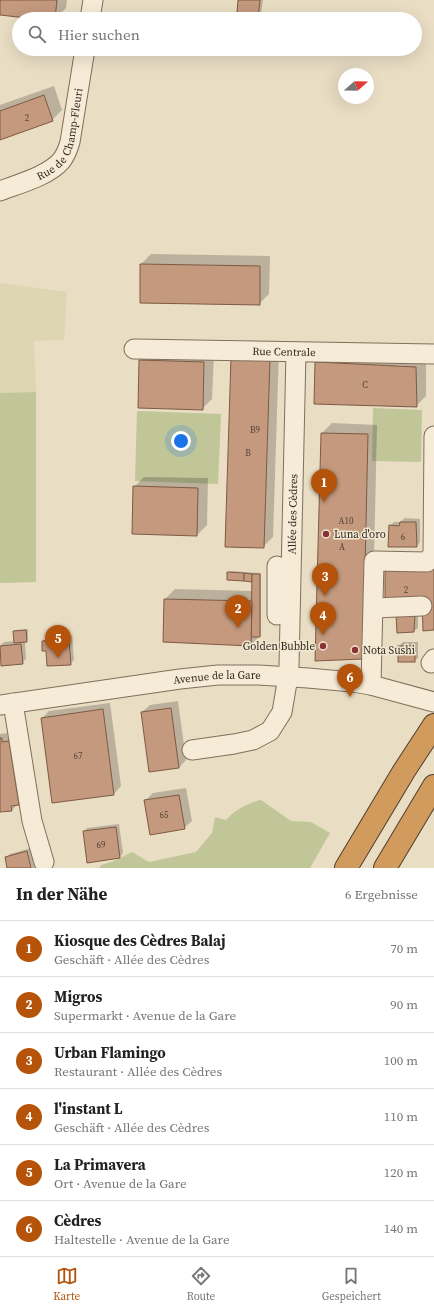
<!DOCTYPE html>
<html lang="de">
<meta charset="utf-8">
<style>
body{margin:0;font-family:"Source Serif 4",serif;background:#f2f2f2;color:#222}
.compass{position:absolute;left:338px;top:68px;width:36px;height:36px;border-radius:50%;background:#fff;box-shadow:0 4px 16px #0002;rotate:70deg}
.you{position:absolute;left:181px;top:441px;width:14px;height:14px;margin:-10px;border:3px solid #fff;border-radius:50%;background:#1a73e8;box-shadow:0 0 0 6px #1a73e833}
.badge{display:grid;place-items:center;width:26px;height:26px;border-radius:50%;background:#b45309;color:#fff;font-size:13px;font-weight:700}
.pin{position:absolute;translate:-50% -33px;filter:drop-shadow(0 1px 2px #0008)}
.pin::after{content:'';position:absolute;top:21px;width:14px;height:12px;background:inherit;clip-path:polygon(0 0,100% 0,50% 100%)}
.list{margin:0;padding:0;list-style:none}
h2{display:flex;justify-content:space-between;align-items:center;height:52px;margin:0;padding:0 16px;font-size:17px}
h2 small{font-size:13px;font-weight:400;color:#767676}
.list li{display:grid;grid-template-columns:26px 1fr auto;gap:12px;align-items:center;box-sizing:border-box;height:56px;padding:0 16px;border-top:1px solid #e0e0e0}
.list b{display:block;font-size:15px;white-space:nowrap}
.list p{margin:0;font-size:13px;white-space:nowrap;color:#767676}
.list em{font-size:13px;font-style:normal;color:#767676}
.icon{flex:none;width:22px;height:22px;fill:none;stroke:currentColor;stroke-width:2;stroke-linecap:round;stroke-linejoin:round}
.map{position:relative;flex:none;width:434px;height:868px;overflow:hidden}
.search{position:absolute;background:#fff;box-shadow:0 4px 16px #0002;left:12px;right:12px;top:12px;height:44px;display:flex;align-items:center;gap:10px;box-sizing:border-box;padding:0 14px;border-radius:22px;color:#767676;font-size:15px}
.sheet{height:388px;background:#fff}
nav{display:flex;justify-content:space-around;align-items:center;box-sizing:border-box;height:56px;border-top:1px solid #e0e0e0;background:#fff;font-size:11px;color:#767676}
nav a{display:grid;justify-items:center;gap:2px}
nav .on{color:#b45309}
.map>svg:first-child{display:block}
</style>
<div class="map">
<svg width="434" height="868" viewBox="0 0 434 868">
<rect width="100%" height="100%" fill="#e9ddc4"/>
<path fill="#ded6b2" d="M0,283L67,292L64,340L34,341L36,392L0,393Z"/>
<g fill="#c1c699">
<path d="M36,392V582L0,583V393Z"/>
<path d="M373,408L422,410L421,462L372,461Z"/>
<path d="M137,411L221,414L218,484L135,481Z"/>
<path d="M261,800L291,821L311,822L330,833L310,868H99L101,865L114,861L132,852L149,862L196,852L212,833L215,817L226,820C235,810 247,803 261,800Z"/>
</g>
<g fill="#0003">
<path d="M0,0H67L66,8L55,19H44L0,13Z"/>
<path d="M239,0H263L261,14L258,18L247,13Z"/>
<path d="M54,86L62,110L52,120L0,139V105Z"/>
<path d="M151,254L270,256L269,294L259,304L141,264Z"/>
<path d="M150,350L214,352L212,399L202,409L140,360Z"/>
<path d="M279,350L273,537L263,547L232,358Z"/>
<path d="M326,353L426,357V396L416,406L316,363Z"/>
<path d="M332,423L377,425L372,648L322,433Z"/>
<path d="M144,477L208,478L207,525L197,535L134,487Z"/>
<path d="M405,518L420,519V542L417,546L390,526L394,522H400Z"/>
<path d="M230,571L261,573V635L251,645L165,599L175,589L253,591V581L228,573Z"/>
<path d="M418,611V628L414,631L398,632Z"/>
<path d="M28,629V640L25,641L26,659L22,663L2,665L0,646L4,642L15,641L14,631L16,630Z"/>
<path d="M72,636L74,660L70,664L47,650L43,642L46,638Z"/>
<path d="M403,642H418V658L414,661L399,646Z"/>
<path d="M178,701L186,760L179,768L142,712L150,705Z"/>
<path d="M110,703L121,786L114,794L53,802L42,718L49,711Z"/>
<path d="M7,733L8,737L15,736L24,798L12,810L0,811V734Z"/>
<path d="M186,788L192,821L184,828L145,801L153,793Z"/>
<path d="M119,824L123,853L120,857L84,832L87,828Z"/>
<path d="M31,848L35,868H8L6,858L10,854Z"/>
</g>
<g fill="#c4997d" stroke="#7e5a44">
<path d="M0,0H57L55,19H35L0,15Z"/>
<path d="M238,0H260L258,19L245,18L246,14L237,12Z"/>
<path d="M44,95L53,121L0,140V111Z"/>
<path d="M140,264L260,266V305L140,303Z"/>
<path d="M231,358L270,359L264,548L225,547Z"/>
<path d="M139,360L204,362L203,410L138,408Z"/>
<path d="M315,362L416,367L417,407L314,404Z"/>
<path d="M321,433L368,434L363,659L315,661Z"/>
<path d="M133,486L198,488L197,536L132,534Z"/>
<path d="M400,522H416L417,547H388L389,525L399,526Z"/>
<path d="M385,567H434V630L423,631L422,601H385Z"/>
<path d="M227,572L244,573V581L227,580Z"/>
<path d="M244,573L252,574V582L244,581Z"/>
<path d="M252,574H260V637H251Z"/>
<path d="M164,599L252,601L251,646L163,642Z"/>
<path d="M415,614L414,632L397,633L396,615Z"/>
<path d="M26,630L27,642L14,643L13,631Z"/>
<path d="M69,639L71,665L47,666L46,651H42V641Z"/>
<path d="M21,644L23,664L1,666L0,646Z"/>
<rect x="398" y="646" width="17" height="16"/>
<path d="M171,708L179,768L149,772L141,712Z"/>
<path d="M103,709L114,795L52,803L41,718Z"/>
<path d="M0,738H2V742L9,741L19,805L11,806L12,811L0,812Z"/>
<path d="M179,795L185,829L150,835L144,800Z"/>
<path d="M116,827L120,858L87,863L83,831Z"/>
<path d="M27,851L31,868H7L5,857Z"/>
</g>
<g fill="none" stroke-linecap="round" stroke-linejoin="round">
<g stroke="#826f5c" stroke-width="21">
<g id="minor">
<path d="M90,19L93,0"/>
<path id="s1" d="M0,191C18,184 48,176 61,161C66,155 68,149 70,142L85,49"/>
<path id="s2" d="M134,349L434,354"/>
<path d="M374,608L422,606"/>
<path d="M277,615V566"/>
<path d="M431,663L434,659"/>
<path d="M371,685L374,561L427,562L433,554L434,436"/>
<path d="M13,703L32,821L44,862"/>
<path id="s3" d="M0,705L180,679L218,675H258L308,678L352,682L371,685L434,702"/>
<path id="s4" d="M192,750L234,744L253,740L270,731L282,712L288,677L289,666L296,352"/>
</g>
</g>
<g stroke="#503e30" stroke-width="24">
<g id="highway">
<path d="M346,868L404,771L434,725"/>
<path d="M385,868L434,786"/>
</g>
</g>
<use href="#minor" stroke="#f5ebd6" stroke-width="19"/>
<use href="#highway" stroke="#d09b5c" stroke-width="22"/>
</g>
<g fill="#8a3234" stroke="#f1e8d2" stroke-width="1.5">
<circle cx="326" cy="534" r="4"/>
<circle cx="323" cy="646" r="4"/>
<circle cx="355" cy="650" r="4"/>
</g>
<g text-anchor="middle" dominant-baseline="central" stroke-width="3" stroke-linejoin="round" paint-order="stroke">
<g font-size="9" fill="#574436">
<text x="27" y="118">2</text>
<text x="365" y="385">C</text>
<text x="255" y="430">B9</text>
<text x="248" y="453">B</text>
<text x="346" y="521">A10</text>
<text x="403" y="537">6</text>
<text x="342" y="547">A</text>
<text x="406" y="590">2</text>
<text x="78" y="756">67</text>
<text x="164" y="815">65</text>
<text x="101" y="845">69</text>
</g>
<g font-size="11" fill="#33281f" stroke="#f1e8d2">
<text stroke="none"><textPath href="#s1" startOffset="92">Rue de Champ-Fleuri</textPath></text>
<text stroke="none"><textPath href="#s2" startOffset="150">Rue Centrale</textPath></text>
<text stroke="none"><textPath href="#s4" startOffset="302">Allée des Cèdres</textPath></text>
<text stroke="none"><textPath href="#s3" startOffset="219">Avenue de la Gare</textPath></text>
</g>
<g font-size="11" fill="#33281f" stroke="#f1e8d2" text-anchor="start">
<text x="334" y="534">Luna d'oro</text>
<text x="315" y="646" text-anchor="end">Golden Bubble</text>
<text x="363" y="650">Nota Sushi</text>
</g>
</g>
</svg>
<svg class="compass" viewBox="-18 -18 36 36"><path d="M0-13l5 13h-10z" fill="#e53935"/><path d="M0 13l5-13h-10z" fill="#767676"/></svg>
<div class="you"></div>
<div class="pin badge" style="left:324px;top:502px">1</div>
<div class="pin badge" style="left:238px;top:628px">2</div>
<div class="pin badge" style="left:325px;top:596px">3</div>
<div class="pin badge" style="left:323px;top:635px">4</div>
<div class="pin badge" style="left:58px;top:658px">5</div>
<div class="pin badge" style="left:350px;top:697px">6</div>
<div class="search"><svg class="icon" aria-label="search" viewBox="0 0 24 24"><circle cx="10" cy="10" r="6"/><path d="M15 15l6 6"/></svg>Hier suchen</div>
</div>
<section class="sheet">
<h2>In der Nähe<small>6 Ergebnisse</small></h2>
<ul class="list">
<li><span class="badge">1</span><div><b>Kiosque des Cèdres Balaj</b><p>Geschäft · Allée des Cèdres</p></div><em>70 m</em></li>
<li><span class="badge">2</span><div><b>Migros</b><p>Supermarkt · Avenue de la Gare</p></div><em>90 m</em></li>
<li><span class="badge">3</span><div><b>Urban Flamingo</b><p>Restaurant · Allée des Cèdres</p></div><em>100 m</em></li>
<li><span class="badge">4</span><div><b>l'instant L</b><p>Geschäft · Allée des Cèdres</p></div><em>110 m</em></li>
<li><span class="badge">5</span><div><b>La Primavera</b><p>Ort · Avenue de la Gare</p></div><em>120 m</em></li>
<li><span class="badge">6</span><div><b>Cèdres</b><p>Haltestelle · Avenue de la Gare</p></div><em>140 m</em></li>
</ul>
</section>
<nav>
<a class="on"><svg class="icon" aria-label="map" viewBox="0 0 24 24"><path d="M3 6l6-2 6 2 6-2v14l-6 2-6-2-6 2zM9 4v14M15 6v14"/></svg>Karte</a>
<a><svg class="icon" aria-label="directions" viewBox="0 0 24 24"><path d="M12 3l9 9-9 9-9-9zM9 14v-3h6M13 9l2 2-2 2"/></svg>Route</a>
<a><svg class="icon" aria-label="saved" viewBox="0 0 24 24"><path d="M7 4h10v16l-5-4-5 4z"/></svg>Gespeichert</a>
</nav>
